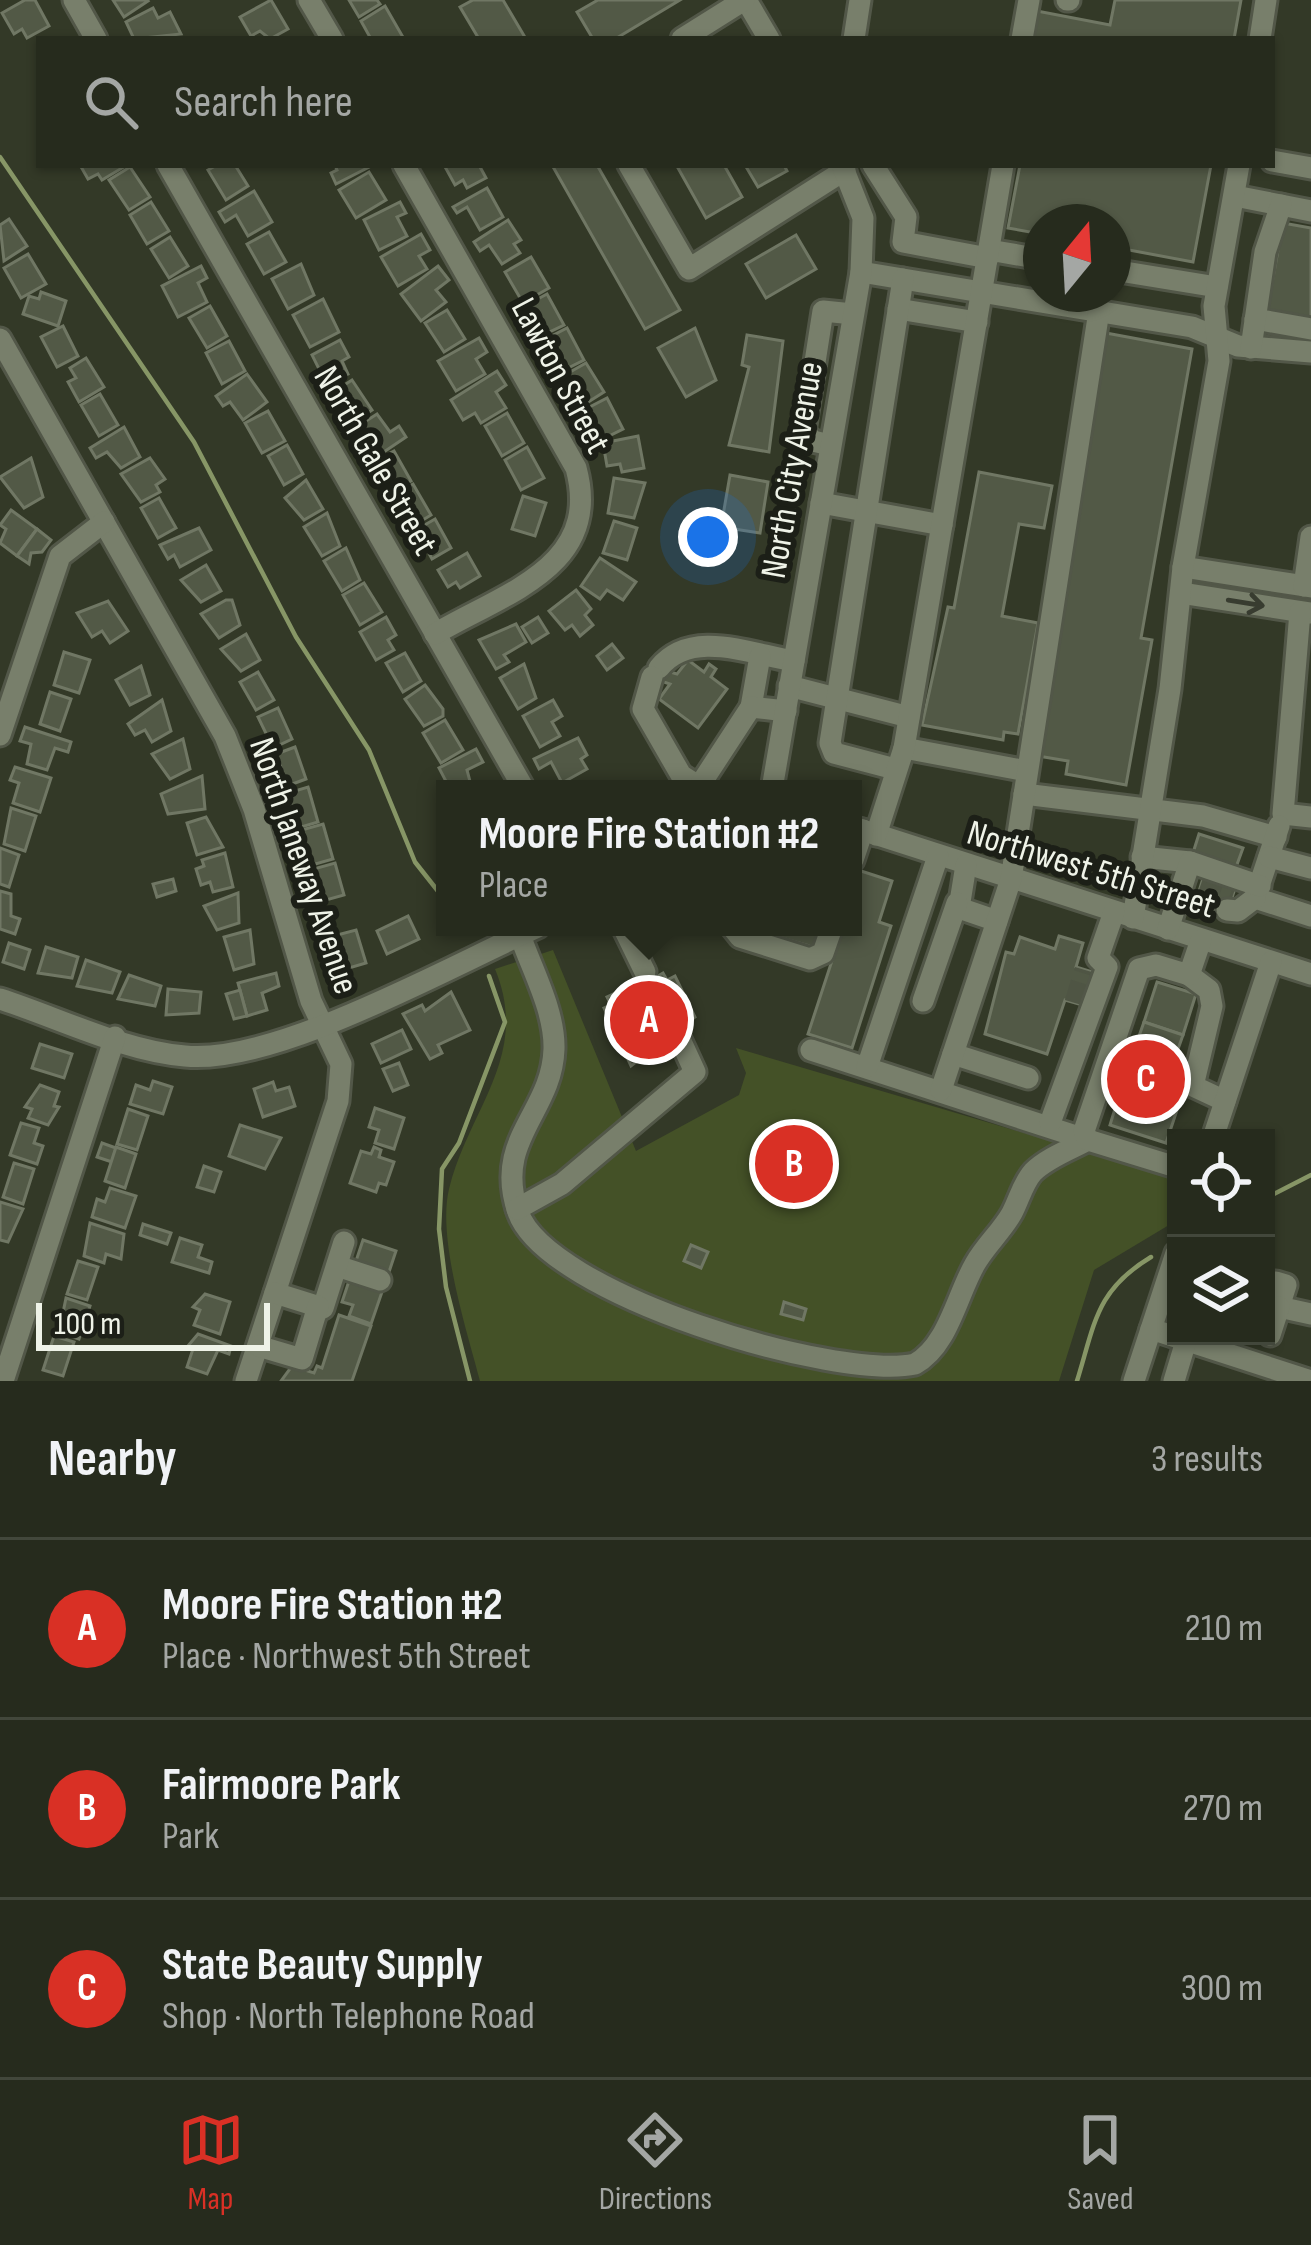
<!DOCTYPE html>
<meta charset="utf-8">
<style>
body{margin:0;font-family:"Sofia Sans Condensed",sans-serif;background:#32372a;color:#f1f3f6}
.controls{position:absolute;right:36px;bottom:36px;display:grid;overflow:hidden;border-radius:0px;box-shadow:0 3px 9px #0004}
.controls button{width:108px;height:108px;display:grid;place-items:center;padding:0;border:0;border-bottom:3px solid #42473b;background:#262b1d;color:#f1f3f6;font:60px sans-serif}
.compass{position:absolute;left:1023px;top:204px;width:108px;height:108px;border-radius:50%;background:#262b1d;box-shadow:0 3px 9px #0004;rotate:18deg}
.scale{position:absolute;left:36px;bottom:30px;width:234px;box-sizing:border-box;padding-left:12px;border:6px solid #eff3e8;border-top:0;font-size:33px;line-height:42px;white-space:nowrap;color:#eff3e8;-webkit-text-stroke:9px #1c1f17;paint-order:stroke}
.you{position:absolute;left:708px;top:537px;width:42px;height:42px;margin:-30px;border:9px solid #fff;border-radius:50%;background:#1a73e8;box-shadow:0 0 0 18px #1a73e833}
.badge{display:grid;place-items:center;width:78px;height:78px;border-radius:50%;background:#d93025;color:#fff;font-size:39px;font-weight:700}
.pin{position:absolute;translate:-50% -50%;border:6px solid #fff;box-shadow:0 3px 12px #0006}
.popup{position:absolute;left:436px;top:780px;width:426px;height:156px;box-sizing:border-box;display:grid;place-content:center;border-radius:0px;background:#262b1d;filter:drop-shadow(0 3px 9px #0005);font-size:39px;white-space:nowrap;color:#a4a7a4}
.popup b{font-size:45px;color:#f1f3f6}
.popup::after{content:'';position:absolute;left:50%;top:100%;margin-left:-24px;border:24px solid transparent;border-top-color:#262b1d}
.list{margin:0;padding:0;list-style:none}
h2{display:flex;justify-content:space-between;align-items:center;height:156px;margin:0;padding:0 48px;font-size:51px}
h2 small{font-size:39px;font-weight:400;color:#a4a7a4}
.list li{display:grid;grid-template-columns:78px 1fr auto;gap:36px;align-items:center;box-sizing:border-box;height:180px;padding:0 48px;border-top:3px solid #42473b}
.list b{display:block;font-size:45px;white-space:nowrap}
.list p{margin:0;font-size:39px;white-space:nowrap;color:#a4a7a4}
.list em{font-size:39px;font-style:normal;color:#a4a7a4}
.icon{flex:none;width:66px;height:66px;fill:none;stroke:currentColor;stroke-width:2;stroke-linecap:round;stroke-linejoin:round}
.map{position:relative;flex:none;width:1311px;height:1381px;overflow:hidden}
.search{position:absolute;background:#262b1d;box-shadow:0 3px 9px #0004;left:36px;right:36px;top:36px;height:132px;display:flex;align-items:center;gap:30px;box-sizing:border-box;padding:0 42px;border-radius:0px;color:#a4a7a4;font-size:45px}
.sheet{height:696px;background:#262b1d}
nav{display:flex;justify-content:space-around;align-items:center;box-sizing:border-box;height:168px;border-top:3px solid #42473b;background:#262b1d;font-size:33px;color:#a4a7a4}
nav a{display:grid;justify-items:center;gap:6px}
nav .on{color:#d93025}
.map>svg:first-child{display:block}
</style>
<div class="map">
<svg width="1311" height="1381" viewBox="0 0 1311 1381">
<rect width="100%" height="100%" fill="#333927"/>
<path fill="#445127" d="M553,950L636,1151L739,1095L746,1073L736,1048L1170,1176L1176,1182L1169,1225L1094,1270L1059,1381H480C467,1331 437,1239 449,1189C469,1108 531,1056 495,969Z"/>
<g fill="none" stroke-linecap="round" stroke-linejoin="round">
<g stroke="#879666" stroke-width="4.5">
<path d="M0,157L194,442L296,637L369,750L415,862L445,900"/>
<path d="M462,927L465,932"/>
<path d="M1266,1198L1311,1175"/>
<path d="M470,1381L446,1287L439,1229L442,1169L459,1143L505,1022L489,976"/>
<path d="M1077,1381C1095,1323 1096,1290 1151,1257"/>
</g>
</g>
<g fill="#525946" stroke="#707764" stroke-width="3">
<path d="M25,0H35L49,26L27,38L22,29L14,34L2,13Z"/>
<path d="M113,0H147L148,1L124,17Z"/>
<path d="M271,0L288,29L270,39L260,31L251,36L240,17Z"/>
<path d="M349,0H377L380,4L359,17Z"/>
<path d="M473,0H503L526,39H479L460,7Z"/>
<path d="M598,0H680L615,39H593L577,12Z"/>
<path d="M1115,0H1241L1234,39H1032L1037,11L1110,25Z"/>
<path d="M385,6L404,39H371L361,21Z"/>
<path d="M153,8L158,18L170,12L181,34L134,39L126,22Z"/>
<path d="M80,165H127L102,180L98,174L88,179Z"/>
<path d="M217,165H235L248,186L226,200L208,170Z"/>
<path d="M335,165H367L369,167L336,184L331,173L337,170Z"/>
<path d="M444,165H479L486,178L467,188L463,180L455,185Z"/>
<path d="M552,165H597L680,310L645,329Z"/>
<path d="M683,165H724L742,197L706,218L678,168Z"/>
<path d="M745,165H784L787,171L758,187Z"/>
<path d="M1020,165H1211L1193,262L1113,247V222H1041V234L1008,228Z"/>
<path d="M130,167L150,197L129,210L109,180Z"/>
<path d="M369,172L386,200L356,218L339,190Z"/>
<path d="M487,188L503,217L480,230L467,207L457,213L453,207Z"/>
<path d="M254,191L272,222L248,236L236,215L225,222L219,212Z"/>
<path d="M151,202L169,231L147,244L130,215Z"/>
<path d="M400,202L406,213L397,217L407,236L379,250L364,220Z"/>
<path d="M9,219L27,246L4,261L0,225Z"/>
<path d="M508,220L521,240L514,244L520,253L502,264L489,245L480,251L474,242Z"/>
<path d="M1283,223L1311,228V325L1266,316Z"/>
<path d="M269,232L286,262L264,274L247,244Z"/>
<path d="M421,234L430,250L419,256L427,269L398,286L381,257Z"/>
<path d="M796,235L816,269L766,298L746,264Z"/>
<path d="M170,237L188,266L169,278L151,249Z"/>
<path d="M28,254L46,284L21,298L4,268Z"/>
<path d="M531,257L549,288L523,303L505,272Z"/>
<path d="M301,264L314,295L288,309L272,279Z"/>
<path d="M201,266L207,278L198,283L207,302L178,317L162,286Z"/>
<path d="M438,266L449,280L436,290L446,302L421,321L401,294Z"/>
<path d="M41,292L66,301L58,326L23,314L29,296L39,299Z"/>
<path d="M547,294L564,325L541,336L525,306Z"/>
<path d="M323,299L339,332L310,347L293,315Z"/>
<path d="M210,306L227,336L207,348L189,318Z"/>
<path d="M447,310L465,339L444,352L425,323Z"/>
<path d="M63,326L78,356L57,367L41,337Z"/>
<path d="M567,328L584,360L560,372L544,340Z"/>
<path d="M695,328L716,380L686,397L658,348Z"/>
<path d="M1106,333L1192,349L1141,638L1152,640L1126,785L1066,774L1068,761L1032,755Z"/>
<path d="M747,335L783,341L769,452L729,445L749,367L742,365Z"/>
<path d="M479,338L487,352L476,359L485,374L456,391L438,361Z"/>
<path d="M340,340L349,357L342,361L348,374L327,385L312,355Z"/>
<path d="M229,341L245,371L222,384L206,353Z"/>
<path d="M86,358L104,387L79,402L68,382L76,378L70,368Z"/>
<path d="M586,363L604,392L582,406L563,376Z"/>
<path d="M497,371L506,385L496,392L506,408L481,423L475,413L463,420L451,400Z"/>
<path d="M247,374L267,402L243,420L230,402L223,406L216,396Z"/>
<path d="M352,380L372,410L357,420L360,425L377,414L390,432L399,426L406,437L375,458L332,393Z"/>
<path d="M100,394L118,425L99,436L81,405Z"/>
<path d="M607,398L623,429L599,441L584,410Z"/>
<path d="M268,411L285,441L262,453L245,423Z"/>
<path d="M507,413L524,443L502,456L485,426Z"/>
<path d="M124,427L140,457L121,468L107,452L96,458L90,448Z"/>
<path d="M638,436L644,468L622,472L620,464L607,466L603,443Z"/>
<path d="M287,445L303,474L284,485L268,456Z"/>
<path d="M527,447L544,478L521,490L505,460Z"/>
<path d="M394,451L411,481L392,492L375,461Z"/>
<path d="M31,458L43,497L24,508L0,477Z"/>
<path d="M150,458L165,479L156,485L160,492L141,502L121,474Z"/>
<path d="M979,472L1052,486L1044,528L1019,524L1002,616L1038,623L1018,734L1004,732L1003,740L922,725L948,607L954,608Z"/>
<path d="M730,475L768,482L760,533L721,527Z"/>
<path d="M614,478L645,483L634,518L608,513Z"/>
<path d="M306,480L323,509L304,520L285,498Z"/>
<path d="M413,484L431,515L413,526L395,495Z"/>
<path d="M523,496L546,503L535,536L512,529Z"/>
<path d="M159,498L176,528L158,538L141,508Z"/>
<path d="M11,510L37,529L17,556L0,543L6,529L0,525Z"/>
<path d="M327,513L340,546L322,556L304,527Z"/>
<path d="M435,519L451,548L432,559L416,530Z"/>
<path d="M614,521L637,528L627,560L603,553Z"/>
<path d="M199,528L211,550L180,567L174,555L168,559L160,545Z"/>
<path d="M37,529L51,540L42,552L31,553L29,564L17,556Z"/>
<path d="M346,548L360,580L342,591L324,561Z"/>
<path d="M467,553L480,576L460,588L456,582L448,587L438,570Z"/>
<path d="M600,558L636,582L623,600L607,590L600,599L581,586Z"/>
<path d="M206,565L221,591L201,602L181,580Z"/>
<path d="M364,583L382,612L360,625L343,595Z"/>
<path d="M576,590L591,609L585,615L593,625L580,636L572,625L565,630L549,611Z"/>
<path d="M226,600H232L240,625L219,638L201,614Z"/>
<path d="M108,601L128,631L110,643L102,631L92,637L77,613Z"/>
<path d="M386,617L396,635L388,640L394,650L376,660L360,632Z"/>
<path d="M538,617L548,633L532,643L522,627Z"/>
<path d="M516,624L526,642L504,655L509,662L496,669L479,640Z"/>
<path d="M246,634L260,660L241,671L221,649Z"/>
<path d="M612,644L623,658L607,670L597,656Z"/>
<path d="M64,652L90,660L79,693L54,685Z"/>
<path d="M405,653L421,681L403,692L386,663Z"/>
<path d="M688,660L704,672L709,664L716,669L711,677L727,689L698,728L659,699L670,684L643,675L650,666L677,674Z"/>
<path d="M524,664L536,698L518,709L500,678Z"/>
<path d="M141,666L150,695L130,705L116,680Z"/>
<path d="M258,672L274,700L256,710L240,682Z"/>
<path d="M425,685L443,709V716L424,726L405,699Z"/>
<path d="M50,692L71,699L60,731L40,724Z"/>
<path d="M162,700L171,731L152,742L145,730L135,735L128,724Z"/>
<path d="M553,700L562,716L552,722L560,736L540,747L523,716Z"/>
<path d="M278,708L292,739L273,748L258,717Z"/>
<path d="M445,720L463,750L441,763L423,733Z"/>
<path d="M25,727L71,742L68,752L55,748L47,770L27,764L31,744L20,741Z"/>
<path d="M578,738L587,755L581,759L587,769L562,783L551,762L539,769L534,759Z"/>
<path d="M183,739L190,769L170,779L152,754Z"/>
<path d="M295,747L306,779L287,786L279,762L266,767L263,759Z"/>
<path d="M476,749L483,762L467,770L472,789H450L439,768Z"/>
<path d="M15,767L51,778L40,812L13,803L19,783L10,780Z"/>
<path d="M202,776L205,809L168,814L161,794Z"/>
<path d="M308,787L318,822L298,828L288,793Z"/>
<path d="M11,808L36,816L25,851L4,844Z"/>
<path d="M206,817L223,847L197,855L187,823Z"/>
<path d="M323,824L333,859L312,865L298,831Z"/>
<path d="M1199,834L1243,848L1235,870L1192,856Z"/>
<path d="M0,848L19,855L9,887L0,884Z"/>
<path d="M225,853L233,887L213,892L210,882L201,885L196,869L204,866L202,860Z"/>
<path d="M335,863L344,895L319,902L310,870Z"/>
<path d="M861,871L892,881L879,922L891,926L852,1048L808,1034L843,927H853V895Z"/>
<path d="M1205,872L1237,883L1226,915L1195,904Z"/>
<path d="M173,879L176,891L157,897L153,884Z"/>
<path d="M0,891L11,894V916L20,919L15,934L0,929Z"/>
<path d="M238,893L239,923L217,930L204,906Z"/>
<path d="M408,916L419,939L387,954L377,931Z"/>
<path d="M744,927H826L820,949Z"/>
<path d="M250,930L254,964L234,970L224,937Z"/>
<path d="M356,930L366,963L339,971L333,953L342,950L337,935Z"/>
<path d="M1059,936L1083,943L1076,967L1099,974L1089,1007L1065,1000L1047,1054L985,1034L1006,952L1014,954L1020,937L1055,949Z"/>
<path d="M9,943L30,950L24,969L3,962Z"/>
<path d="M46,947L78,957L72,978L38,973Z"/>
<path d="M86,960L120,972L112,993L77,986Z"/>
<path d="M276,973L279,986L262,993L267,1010L247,1016L238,983Z"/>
<path d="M663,973L667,980L675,976L695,1017L631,1066L604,1008L611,1005L607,997L628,987L630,992Z"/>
<path d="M129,975L161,986L155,1006L118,999Z"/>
<path d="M1157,982L1196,994L1183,1035L1144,1022Z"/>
<path d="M168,989L201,992L199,1013L166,1015Z"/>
<path d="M240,990L247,1016L234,1019L226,994Z"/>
<path d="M451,992L470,1030L438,1045L442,1053L430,1059L403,1014L422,1005L425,1011Z"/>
<path d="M1144,1022L1183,1035L1171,1069L1132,1056Z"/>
<path d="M402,1030L411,1049L381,1063L372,1044Z"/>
<path d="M40,1044L72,1054L64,1078L32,1068Z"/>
<path d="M1132,1056L1171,1069L1162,1099L1121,1089Z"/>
<path d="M399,1063L408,1085L393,1091L383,1069Z"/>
<path d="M153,1081L172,1087L163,1114L130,1104L136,1085L150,1090Z"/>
<path d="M273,1082L276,1091L289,1087L295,1106L263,1117L254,1089Z"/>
<path d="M40,1085L59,1092L54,1106L59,1107L48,1125L28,1118L32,1109L25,1107Z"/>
<path d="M1121,1089L1179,1104L1166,1143L1110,1125Z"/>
<path d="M375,1108L404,1118L394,1149L375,1143L379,1130L369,1127Z"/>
<path d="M128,1109L148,1116L137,1150L117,1144Z"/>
<path d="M21,1123L39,1128L34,1143L43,1146L37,1164L10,1155Z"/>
<path d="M240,1125L281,1138L265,1169L229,1156Z"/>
<path d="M102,1143L116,1148L112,1162L97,1157Z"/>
<path d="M116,1147L136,1154L125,1188L105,1181Z"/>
<path d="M374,1147L381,1150L379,1157L394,1162L386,1185L379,1183L376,1192L350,1183L361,1151L371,1154Z"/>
<path d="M14,1163L34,1169L23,1204L3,1197Z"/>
<path d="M204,1166L221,1172L214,1192L197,1187Z"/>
<path d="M110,1188L136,1196L125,1228L92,1217L97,1199L105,1202Z"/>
<path d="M0,1202L23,1209L8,1242L0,1240Z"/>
<path d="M90,1223L124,1234L121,1259L106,1254L104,1263L84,1256Z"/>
<path d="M143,1224L171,1233L167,1244L140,1235Z"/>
<path d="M180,1238L202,1245L198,1257L212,1262L209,1273L172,1262Z"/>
<path d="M363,1240L396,1251L389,1272L356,1261Z"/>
<path d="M691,1245L708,1252L701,1268L684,1261Z"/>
<path d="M78,1261L98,1267L87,1300L67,1294Z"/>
<path d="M349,1281L382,1292L371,1324L349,1316L353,1305L342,1302Z"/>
<path d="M205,1294L230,1302L220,1334L194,1325L200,1310L193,1307Z"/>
<path d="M66,1298L90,1306L79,1339L59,1332Z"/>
<path d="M784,1302L806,1309L803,1320L781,1314Z"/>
<path d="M339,1315L371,1326L352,1381H281L292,1366L314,1373L317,1366L322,1368Z"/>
<path d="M198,1334L231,1346L229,1354L218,1350L207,1374L187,1367L193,1349L187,1347Z"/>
<path d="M54,1336L74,1342L63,1376L43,1370Z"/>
</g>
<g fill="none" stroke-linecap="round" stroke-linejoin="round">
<g stroke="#4f5544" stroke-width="21" stroke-dasharray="21 10" stroke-linecap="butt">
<path d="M1200,887L1232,898"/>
<path d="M1075,1003L1085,970"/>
</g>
<g stroke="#525748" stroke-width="27">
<g id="minor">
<path d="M74,0L96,39"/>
<path d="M309,0L332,39"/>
<path d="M746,0L769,39"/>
<path d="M1067,0H1069"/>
<path d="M682,39L744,0"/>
<path d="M854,39L860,0"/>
<path d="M1022,39L1029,0"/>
<path d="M1260,39L1266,0"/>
<path d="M1272,161L1311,168"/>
<path d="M168,165L524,789"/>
<path d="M404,165L576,468C603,567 504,593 435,634"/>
<path d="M629,165L689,269L845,170"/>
<path d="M873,165L906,217L903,242L988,258"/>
<path d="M1235,196L1311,211"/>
<path d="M989,250L1041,259"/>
<path d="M1113,270L1217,287"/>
<path d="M861,272L1192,327L1238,346L1311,352"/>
<path d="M898,309L977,322"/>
<path d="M1255,319L1311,329"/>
<path d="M0,339L225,736L254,809L311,1001L341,1064L338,1101L246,1381"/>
<path d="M1251,348L1265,252L1281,205"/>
<path d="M830,445L813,441L804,432L823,311L853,314"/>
<path d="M821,503L942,525"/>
<path d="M1183,567L1311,587"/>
<path d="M1304,586L1311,537"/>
<path d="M1181,593L1310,613"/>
<path d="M1300,612L1283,814L1311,817"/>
<path d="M659,668C691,628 750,654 794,661"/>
<path d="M652,677L643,709L681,775L703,789"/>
<path d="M789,686L909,717"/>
<path d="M751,707L760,656"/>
<path d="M0,735L60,556L104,522"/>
<path d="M904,748L1027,771"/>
<path d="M895,769L834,753L830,743L903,279"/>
<path d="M700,785L751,707L786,711"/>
<path d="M772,789L861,272L863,218L842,165"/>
<path d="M1024,794L1203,816L1276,837"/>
<path d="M1279,826L1255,898L1311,916"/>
<path d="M853,827L1311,974"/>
<path d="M876,835L904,748L1003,165"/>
<path d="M1142,857L1190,862"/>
<path d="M1269,857L1311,868"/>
<path d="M853,860L863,830"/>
<path d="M966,865L959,908L997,921"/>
<path d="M1227,910L1238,911L1255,898"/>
<path d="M1133,918L1170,689L1183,567L1219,361L1214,306L1239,165"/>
<path d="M623,927L645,972"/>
<path d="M732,927L740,937L810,959L823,953L832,927"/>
<path d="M1168,929L1190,862L1260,886"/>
<path d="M520,935C532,970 555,1011 554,1049C552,1113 493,1139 518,1212C547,1295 838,1381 915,1364C948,1346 957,1295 975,1264C985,1246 1002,1231 1012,1213C1019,1200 1023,1183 1033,1172C1047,1158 1071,1149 1088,1140L811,1050"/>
<path d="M1189,975L1209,990L1212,1006L1193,1086L1225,1101"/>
<path d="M0,999C59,1018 124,1051 185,1056C276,1065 450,966 538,927"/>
<path d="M923,1001L957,903"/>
<path d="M953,1054L1028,1078"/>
<path d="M867,1067L938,856"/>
<path d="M941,1090L1011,879L1099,311"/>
<path d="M1050,1123L1107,967L1098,958L1114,912"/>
<path d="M1213,1138L1271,962"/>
<path d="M1176,1167L1088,1140L1084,1131L1139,969L1156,965L1189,975L1201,940"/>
<path d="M517,1209L562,1184L695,1072L678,1035"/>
<path d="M337,1266L380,1280"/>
<path d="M1276,1282L1286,1285L1279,1307L1311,1314"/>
<path d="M275,1293L323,1308L344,1242"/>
<path d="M1151,1329L1311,1381"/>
<path d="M1270,1335L1279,1307"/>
<path d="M258,1346L302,1359L318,1306"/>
<path d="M3,1381L115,1037"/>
<path d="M1134,1381L1176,1253"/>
<path d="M1174,1381L1186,1341"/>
</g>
</g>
<use href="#minor" stroke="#787f6b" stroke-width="21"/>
</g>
<defs><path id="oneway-shaft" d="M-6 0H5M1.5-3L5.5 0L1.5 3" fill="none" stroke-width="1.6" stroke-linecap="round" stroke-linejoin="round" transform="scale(3)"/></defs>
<use stroke="#383c30" href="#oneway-shaft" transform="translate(1246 603) rotate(9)"/>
<g text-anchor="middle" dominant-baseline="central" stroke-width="12" stroke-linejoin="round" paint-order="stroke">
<g font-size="36" fill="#eff3e8" stroke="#1c1f17">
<text transform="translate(560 376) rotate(62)">Lawton Street</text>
<text transform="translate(375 461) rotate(60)">North Gale Street</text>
<text transform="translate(793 470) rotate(-80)">North City Avenue</text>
<text transform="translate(303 866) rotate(71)">North Janeway Avenue</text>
<text transform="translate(1091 870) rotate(17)">Northwest 5th Street</text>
</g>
</g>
</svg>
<div class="controls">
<button><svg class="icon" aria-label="locate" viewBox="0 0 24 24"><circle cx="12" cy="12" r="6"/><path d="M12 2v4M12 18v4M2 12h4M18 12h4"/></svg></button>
<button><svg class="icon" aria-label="layers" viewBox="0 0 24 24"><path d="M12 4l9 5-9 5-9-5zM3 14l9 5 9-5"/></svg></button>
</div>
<svg class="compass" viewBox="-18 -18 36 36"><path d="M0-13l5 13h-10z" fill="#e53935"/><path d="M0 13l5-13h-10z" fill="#a4a7a4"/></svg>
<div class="scale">100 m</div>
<div class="you"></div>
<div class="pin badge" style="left:649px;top:1020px">A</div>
<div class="popup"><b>Moore Fire Station #2</b>Place</div>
<div class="pin badge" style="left:794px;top:1164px">B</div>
<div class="pin badge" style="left:1146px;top:1079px">C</div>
<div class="search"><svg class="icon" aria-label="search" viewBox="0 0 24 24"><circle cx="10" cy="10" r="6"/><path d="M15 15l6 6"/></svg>Search here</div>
</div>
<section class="sheet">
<h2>Nearby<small>3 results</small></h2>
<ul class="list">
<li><span class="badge">A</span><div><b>Moore Fire Station #2</b><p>Place · Northwest 5th Street</p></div><em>210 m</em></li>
<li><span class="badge">B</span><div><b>Fairmoore Park</b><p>Park</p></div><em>270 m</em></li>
<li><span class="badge">C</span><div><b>State Beauty Supply</b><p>Shop · North Telephone Road</p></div><em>300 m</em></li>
</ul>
</section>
<nav>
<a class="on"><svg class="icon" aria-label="map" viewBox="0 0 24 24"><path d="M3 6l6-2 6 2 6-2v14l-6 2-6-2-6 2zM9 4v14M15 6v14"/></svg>Map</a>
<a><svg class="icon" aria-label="directions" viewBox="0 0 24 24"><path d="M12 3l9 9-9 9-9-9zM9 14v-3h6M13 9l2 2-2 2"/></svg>Directions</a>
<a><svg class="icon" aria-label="saved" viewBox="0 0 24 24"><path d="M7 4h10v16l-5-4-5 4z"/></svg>Saved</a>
</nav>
